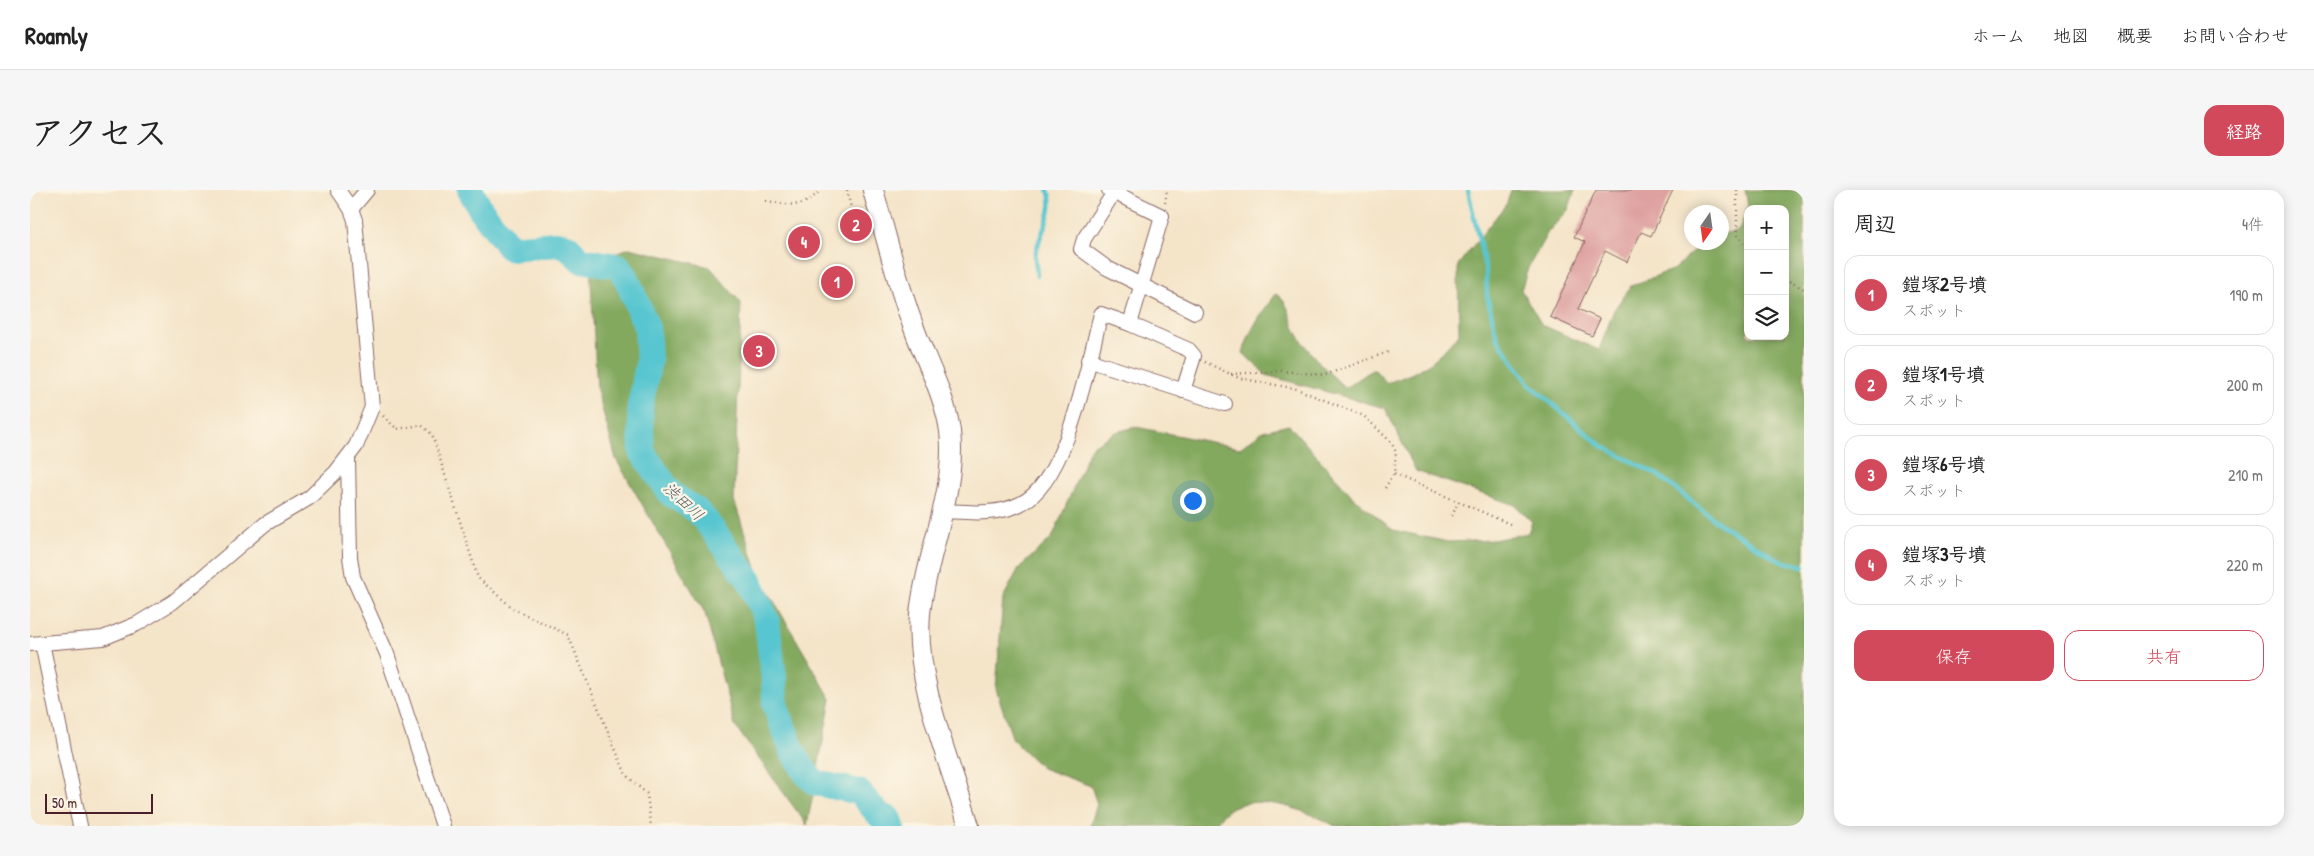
<!DOCTYPE html>
<html lang="ja">
<meta charset="utf-8">
<style>
body{margin:0;font-family:"Patrick Hand","Klee One",sans-serif;background:#f6f6f6;color:#222}
.controls{position:absolute;right:15px;top:15px;display:grid;overflow:hidden;border-radius:10px;box-shadow:0 2px 12px #0003}
.controls button{width:45px;height:45px;display:grid;place-items:center;padding:0;border:0;border-bottom:1px solid #e0e0e0;background:#fff;color:#222;font:25px sans-serif}
.compass{position:absolute;left:1654px;top:15px;width:45px;height:45px;border-radius:50%;background:#fff;box-shadow:0 2px 12px #0003;rotate:193deg}
.scale{position:absolute;left:15px;bottom:12px;width:108px;box-sizing:border-box;padding-left:5px;border:2px solid #4a1f2b;border-top:0;font-size:14px;line-height:18px;white-space:nowrap;color:#4a1f2b;-webkit-text-stroke:4px #fcf5e5;paint-order:stroke}
.you{position:absolute;left:1162px;top:310px;width:18px;height:18px;margin:-12px;border:4px solid #fff;border-radius:50%;background:#1a73e8;box-shadow:0 0 0 8px #1a73e833}
.badge{display:grid;place-items:center;width:32px;height:32px;border-radius:50%;background:#d1495b;color:#fff;font-size:16px;font-weight:700}
.pin{position:absolute;translate:-50% -50%;border:2px solid #fff;box-shadow:0 1px 5px #0006}
.list{margin:0;padding:0;list-style:none}
h2{display:flex;justify-content:space-between;align-items:center;height:65px;margin:0;padding:0 20px;font-size:21px}
h2 small{font-size:16px;font-weight:400;color:#767676}
.list li{display:grid;grid-template-columns:32px 1fr auto;gap:15px;align-items:center;box-sizing:border-box;height:80px;margin:0 10px 10px;padding:0 10px;border:1px solid #e0e0e0;border-radius:15px}
.list b{display:block;font-size:19px;white-space:nowrap}
.list p{margin:0;font-size:16px;white-space:nowrap;color:#767676}
.list em{font-size:16px;font-style:normal;color:#767676}
.actions{display:flex;gap:10px;padding:15px 20px}
.actions a{flex:1;padding:11px 0;border:1px solid #d1495b;border-radius:15px;text-align:center;font-size:18px;color:#d1495b}
.actions .main{background:#d1495b;color:#fff}
.icon{flex:none;width:28px;height:28px;fill:none;stroke:currentColor;stroke-width:2;stroke-linecap:round;stroke-linejoin:round}
.map{position:relative;flex:none;width:1774px;height:636px;overflow:hidden;border-radius:15px}
header{display:flex;align-items:center;gap:30px;box-sizing:border-box;height:70px;padding:0 25px;background:#fff;border-bottom:1px solid #e0e0e0}
header strong{font-size:24px}
nav{display:flex;gap:28px;margin-inline-start:auto;font-size:18px}
.intro{display:flex;align-items:center;justify-content:space-between;box-sizing:border-box;height:120px;padding:0 30px}
h1{margin:0;font-size:35px}
.button{padding:12px 22px;border-radius:15px;background:#d1495b;color:#fff;font-size:18px;font-weight:700}
main{display:flex;gap:30px;padding:0 30px}
aside{flex:1;background:#fff;border-radius:15px;box-shadow:0 2px 12px #0003}
.map>svg:first-child{display:block}
</style>
<header>
<strong>Roamly</strong>
<nav><a>ホーム</a><a>地図</a><a>概要</a><a>お問い合わせ</a></nav>
</header>
<div class="intro"><h1>アクセス</h1><a class="button">経路</a></div>
<main>
<div class="map">
<svg width="1774" height="636" viewBox="0 0 1774 636">
<rect width="100%" height="100%" fill="#fcf5e5"/>
<filter id="ink" filterUnits="userSpaceOnUse"><feTurbulence type="fractalNoise" baseFrequency=".02" numOctaves="2"/><feDisplacementMap in="SourceGraphic" scale="10" xChannelSelector="R" yChannelSelector="G"/><feConvolveMatrix kernelMatrix="1 2 1 2 8 2 1 2 1" color-interpolation-filters="sRGB"/></filter>
<filter id="wash" filterUnits="userSpaceOnUse"><feTurbulence type="fractalNoise" baseFrequency=".0096" numOctaves="4" result="noise"/><feDisplacementMap in="SourceGraphic" scale="20" xChannelSelector="R" yChannelSelector="G"/><feGaussianBlur stdDeviation="1.12" result="paint"/><feColorMatrix in="noise" values="0 0 0 0 0 0 0 0 0 0 0 0 0 0 0 0 0 1.4 0 .05"/><feComposite in="paint" operator="in"/></filter>
<g filter="url(#wash)">
<rect width="100%" height="100%" fill="#f4e4c8"/>
<g fill="#83a95f" stroke="#666445" fill-rule="evenodd">
<path d="M1481,0H1545L1538,20L1518,42L1498,78L1491,100L1512,135L1569,160L1584,120L1601,96L1644,79L1672,53L1692,52V44L1709,40L1718,16L1715,0H1774V636H1305C1280,621 1230,604 1202,617C1195,621 1188,630 1183,636H1060L1067,614L1061,596L1012,578L983,550L966,499L973,408L989,378L1022,348L1061,257L1086,242L1106,237L1210,258L1233,241L1259,235L1323,307L1363,340L1418,352L1464,350L1498,343L1502,332L1485,315L1386,281L1355,218L1236,185L1213,163C1220,139 1231,123 1246,104C1260,113 1259,127 1266,141C1277,163 1298,181 1315,198L1344,179L1357,193C1395,180 1402,174 1429,144L1428,75L1477,13ZM1718,19H1755V146H1718Z"/>
<path d="M599,58L680,77L711,113L704,310L728,384L801,509L777,635L705,536L675,423L586,269L567,200L560,73Z"/>
</g>
<g fill="none" stroke-linecap="round" stroke-linejoin="round">
<g stroke="#59c6d0" stroke-width="4.5">
<path d="M1438,0L1456,81L1457,105L1467,148L1498,193L1572,256L1628,285L1690,334L1750,371L1774,376"/>
<path d="M1007,86C1007,80 1005,73 1005,66C1008,45 1027,21 1018,0"/>
</g>
<path stroke="#59c6d0" stroke-width="26" d="M440,0L451,20L480,58L526,54L537,56L551,70L588,76L596,87L617,138L619,170L610,217L612,262L641,304L666,320L676,331L720,391L737,431L744,489L745,515L762,560L776,583L786,593L829,602L850,626L858,628L862,636"/>
</g>
<g id="blocks">
<path fill="#dea1a0" d="M1566,0H1643L1621,46L1611,42L1597,72L1575,61L1548,119L1570,129L1562,146L1520,127L1555,52L1544,47Z"/>
</g>
</g>
<g filter="url(#ink)">
<use href="#blocks" fill-opacity="0" stroke="#866462" stroke-width="1"/>
<g fill="none" stroke-linecap="round" stroke-linejoin="round">
<g stroke="#866462" stroke-width="16">
<g id="street">
<path d="M308,0L321,19"/>
<path d="M1079,0L1132,26L1100,134"/>
<path d="M1083,4L1054,49L1051,59L1077,78L1165,122"/>
<path d="M1058,170L1195,214"/>
<path d="M318,268L320,367L323,387L357,464L413,636"/>
<path d="M911,321C937,322 966,326 990,314C1038,292 1058,172 1071,124L1100,134L1159,160L1164,166L1153,201"/>
<path d="M12,453L50,636"/>
<path d="M0,454L73,448L107,434L143,412L235,334L279,308L306,282L326,256L342,217L325,30L321,19L337,0"/>
</g>
</g>
<g stroke="#866462" stroke-width="22">
<path id="secondary" d="M843,0C856,46 867,93 884,138C896,172 915,205 920,241C927,303 896,363 890,424C884,490 920,572 939,636"/>
</g>
<g stroke="#866462" stroke-width="2.5" stroke-dasharray="1 4" stroke-linecap="butt">
<path d="M817,0L821,18"/>
<path d="M1707,0V45L1718,57"/>
<path d="M736,11C760,14 773,21 790,0"/>
<path d="M1135,13L1137,0"/>
<path d="M1755,89L1774,99"/>
<path d="M1175,172L1209,188L1267,199L1334,226L1361,252L1366,262L1364,284L1480,334"/>
<path d="M1201,184L1252,181L1295,185L1358,162"/>
<path d="M353,226L367,239L391,235L402,244L448,388L484,419L538,445L596,585L617,604L621,636"/>
<path d="M1355,298L1364,284"/>
<path d="M1422,326L1428,312"/>
</g>
<use href="#street" stroke="#fff" stroke-width="14"/>
<use href="#secondary" stroke="#fff" stroke-width="20"/>
</g>
</g>
<g text-anchor="middle" dominant-baseline="central" stroke-width="4.5" stroke-linejoin="round" paint-order="stroke">
<g font-size="16" font-style="italic" fill="#4f5965" stroke="#fcf5e5">
<text transform="translate(654 311) rotate(43)">渋田川</text>
</g>
</g>
</svg>
<div class="controls">
<button>+</button>
<button>−</button>
<button><svg class="icon" aria-label="layers" viewBox="0 0 24 24"><path d="M12 4l9 5-9 5-9-5zM3 14l9 5 9-5"/></svg></button>
</div>
<svg class="compass" viewBox="-18 -18 36 36"><path d="M0-13l5 13h-10z" fill="#e53935"/><path d="M0 13l5-13h-10z" fill="#767676"/></svg>
<div class="scale">50 m</div>
<div class="you"></div>
<div class="pin badge" style="left:807px;top:92px">1</div>
<div class="pin badge" style="left:826px;top:35px">2</div>
<div class="pin badge" style="left:729px;top:161px">3</div>
<div class="pin badge" style="left:774px;top:52px">4</div>
</div>
<aside>
<h2>周辺<small>4件</small></h2>
<ul class="list">
<li><span class="badge">1</span><div><b>鎧塚2号墳</b><p>スポット</p></div><em>190 m</em></li>
<li><span class="badge">2</span><div><b>鎧塚1号墳</b><p>スポット</p></div><em>200 m</em></li>
<li><span class="badge">3</span><div><b>鎧塚6号墳</b><p>スポット</p></div><em>210 m</em></li>
<li><span class="badge">4</span><div><b>鎧塚3号墳</b><p>スポット</p></div><em>220 m</em></li>
</ul>
<div class="actions"><a class="main">保存</a><a>共有</a></div>
</aside>
</main>
